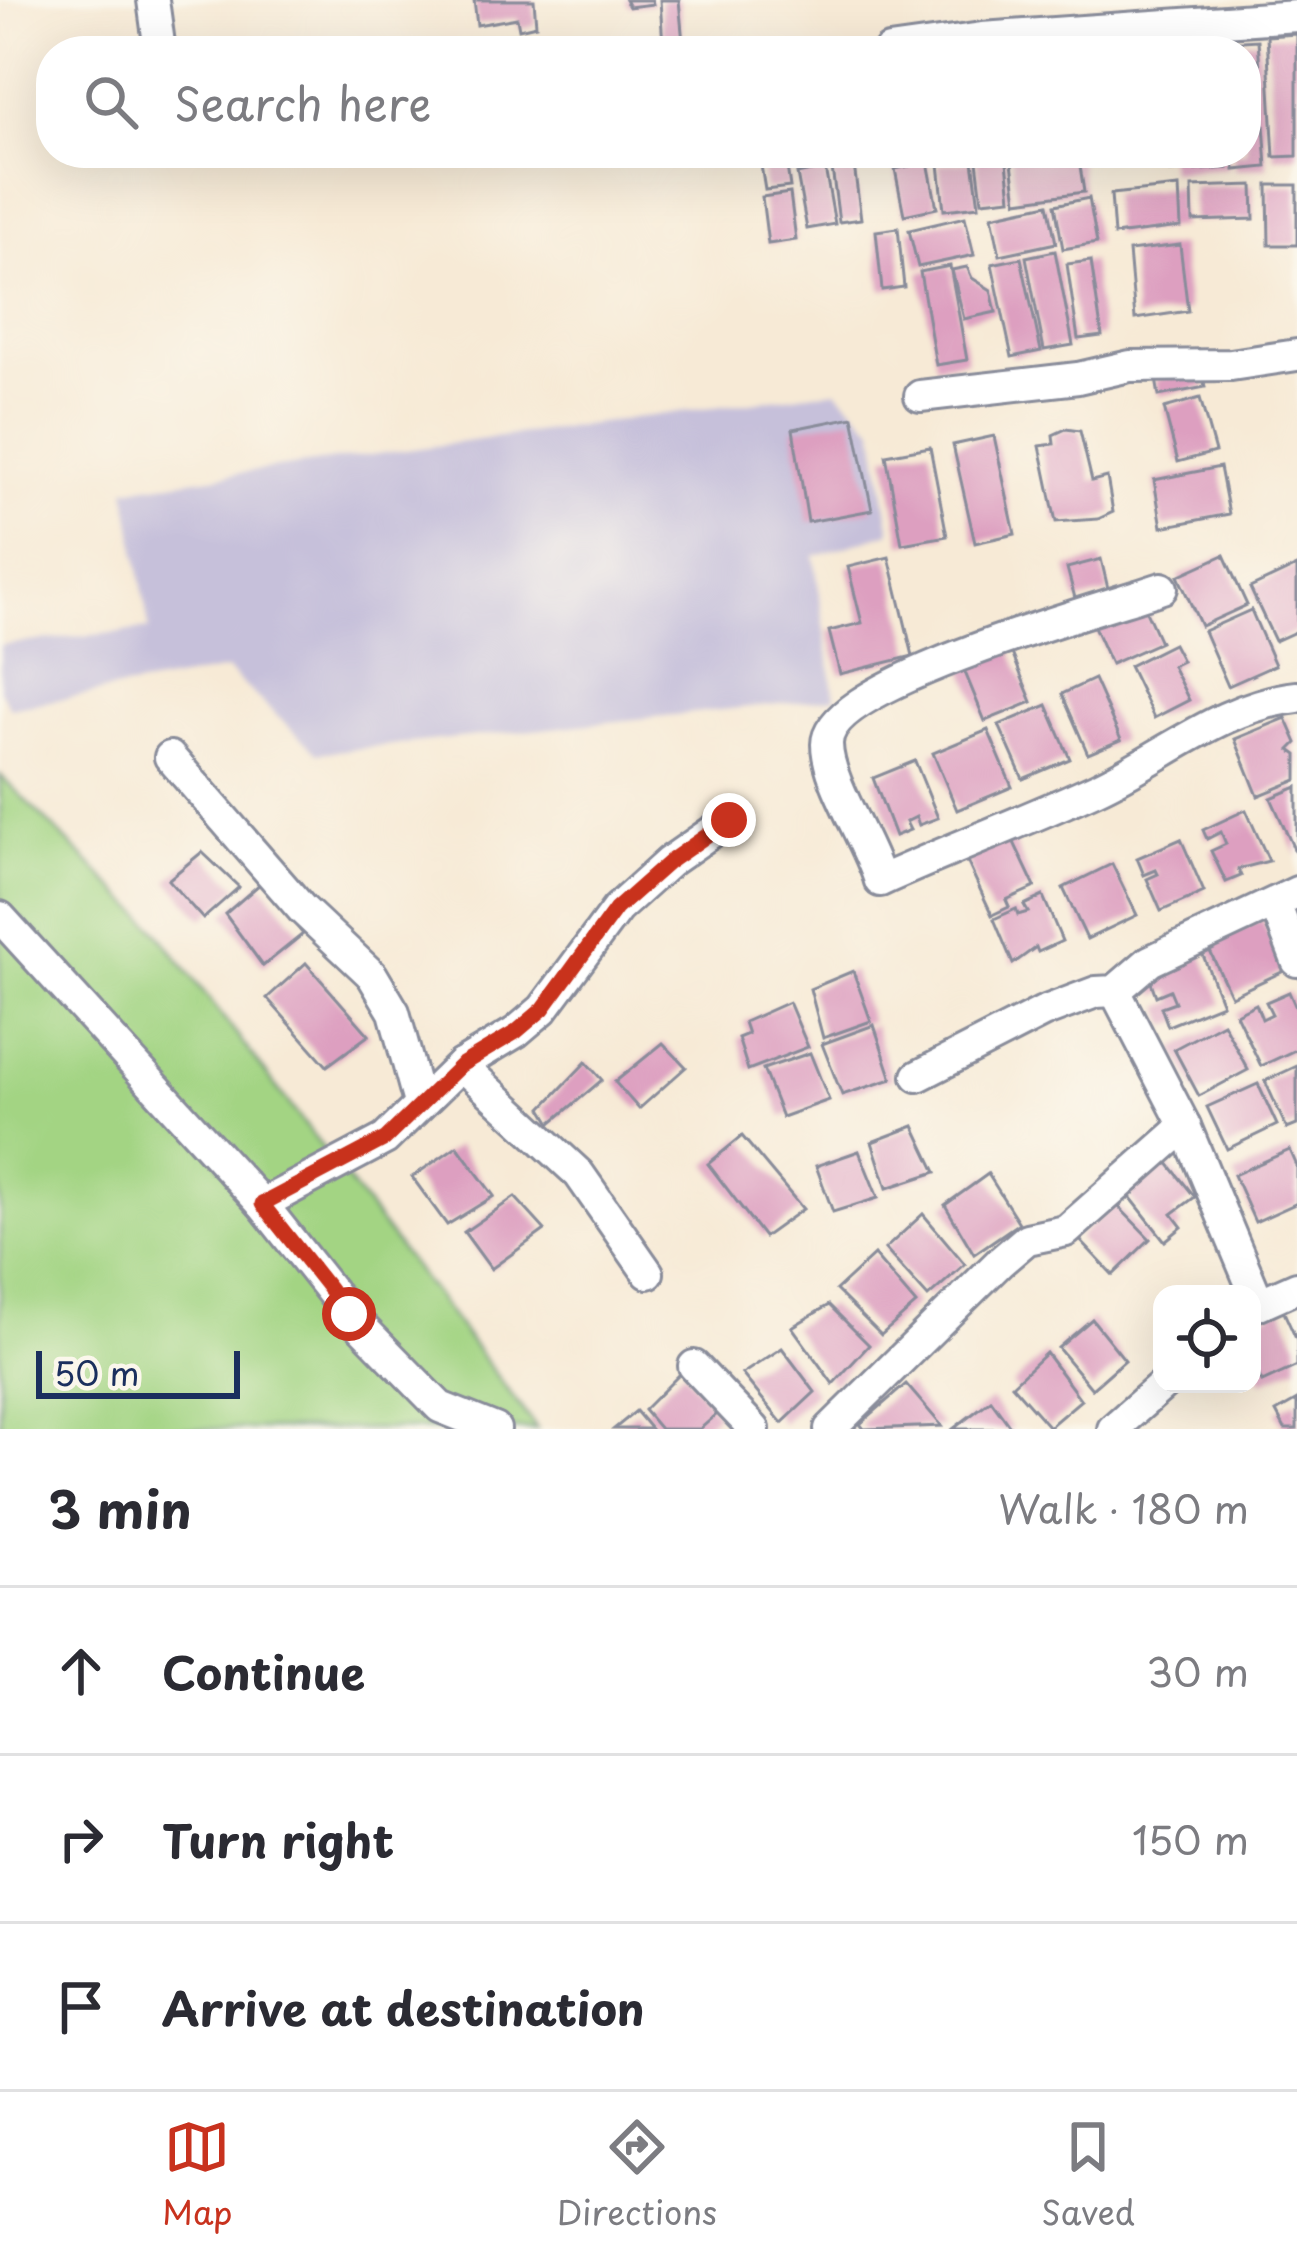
<!DOCTYPE html>
<meta charset="utf-8">
<style>
body{margin:0;font-family:"Playpen Sans",sans-serif;background:#f7f7f7;color:#2b2b33}
.controls{position:absolute;right:36px;bottom:36px;display:grid;overflow:hidden;border-radius:24px;box-shadow:0 12px 48px #0002}
.controls button{width:108px;height:108px;display:grid;place-items:center;padding:0;border:0;border-bottom:3px solid #e1e1e2;background:#fff;color:#2b2b33;font:60px sans-serif}
.scale{position:absolute;left:36px;bottom:30px;width:204px;box-sizing:border-box;padding-left:12px;border:6px solid #1b2f5e;border-top:0;font-size:33px;line-height:42px;white-space:nowrap;color:#1b2f5e;-webkit-text-stroke:9px #fbf7ec;paint-order:stroke}
.stop{position:absolute;width:36px;height:36px;margin:-27px;border:9px solid #c8321e;border-radius:50%;background:#fff}
.stop.end{background:#c8321e;border-color:#fff;box-shadow:0 3px 12px #0008}
.list{margin:0;padding:0;list-style:none}
h2{display:flex;justify-content:space-between;align-items:center;height:156px;margin:0;padding:0 48px;font-size:51px}
h2 small{font-size:39px;font-weight:400;color:#7c7c81}
.list li{display:grid;grid-template-columns:78px 1fr auto;gap:36px;align-items:center;box-sizing:border-box;height:168px;padding:0 48px;border-top:3px solid #e1e1e2}
.list b{display:block;font-size:45px;white-space:nowrap}
.list em{font-size:39px;font-style:normal;color:#7c7c81}
.icon{flex:none;width:66px;height:66px;fill:none;stroke:currentColor;stroke-width:2;stroke-linecap:round;stroke-linejoin:round}
.map{position:relative;flex:none;width:1297px;height:1429px;overflow:hidden}
.search{position:absolute;background:#fff;box-shadow:0 12px 48px #0002;left:36px;right:36px;top:36px;height:132px;display:flex;align-items:center;gap:30px;box-sizing:border-box;padding:0 42px;border-radius:48px;color:#7c7c81;font-size:45px}
.sheet{height:660px;background:#fff}
nav{display:flex;justify-content:space-around;align-items:center;box-sizing:border-box;height:168px;border-top:3px solid #e1e1e2;background:#fff;font-size:33px;color:#7c7c81}
nav a{display:grid;justify-items:center;gap:6px}
nav .on{color:#c8321e}
.map>svg:first-child{display:block}
</style>
<div class="map">
<svg width="1297" height="1429" viewBox="0 0 1297 1429">
<rect width="100%" height="100%" fill="#fbf7ec"/>
<filter id="ink" filterUnits="userSpaceOnUse"><feTurbulence type="fractalNoise" baseFrequency=".00833" numOctaves="2"/><feDisplacementMap in="SourceGraphic" scale="24" xChannelSelector="R" yChannelSelector="G"/><feConvolveMatrix kernelMatrix="1 2 1 2 8 2 1 2 1" color-interpolation-filters="sRGB"/></filter>
<filter id="wash" filterUnits="userSpaceOnUse"><feTurbulence type="fractalNoise" baseFrequency=".004" numOctaves="4" result="noise"/><feDisplacementMap in="SourceGraphic" scale="48" xChannelSelector="R" yChannelSelector="G"/><feGaussianBlur stdDeviation="2.7" result="paint"/><feColorMatrix in="noise" values="0 0 0 0 0 0 0 0 0 0 0 0 0 0 0 0 0 1.4 0 .05"/><feComposite in="paint" operator="in"/></filter>
<g filter="url(#wash)">
<rect width="100%" height="100%" fill="#f7ead6"/>
<path fill="#c6c0da" d="M837,390L874,428L891,532L814,556L835,698L317,753L227,670L10,708L0,690V645L149,629L126,489Z"/>
<path fill="#a3d483" stroke="#5f8270" stroke-width="3" d="M0,775L155,928L537,1429H0Z"/>
<g id="blocks">
<g fill="#dd9fc0">
<path d="M474,0H534L536,25L519,29L517,18L477,25Z"/>
<path d="M625,0H652L653,4L629,7Z"/>
<path d="M660,0H679L683,43L663,45Z"/>
<path d="M1297,34V156L1274,157L1267,36Z"/>
<path d="M1258,40L1267,167L1235,170L1233,153H1246V51H1226V42Z"/>
<path d="M759,153H785L790,187L765,190Z"/>
<path d="M976,153H1006L1011,198L982,201Z"/>
<path d="M1078,153L1084,192L1017,201L1011,155Z"/>
<path d="M1168,153H1227L1228,168L1170,172Z"/>
<path d="M973,161L979,206L944,210L939,164Z"/>
<path d="M928,162L937,208L904,215L895,169Z"/>
<path d="M854,165L861,219L839,222L832,168Z"/>
<path d="M825,168L835,224L807,229L797,174Z"/>
<path d="M1253,185L1254,219L1193,221L1192,187Z"/>
<path d="M1268,185H1297V245H1269Z"/>
<path d="M1179,187L1181,227L1114,235L1111,194Z"/>
<path d="M790,193L796,240L768,244L762,197Z"/>
<path d="M1089,198L1097,243L1063,249L1055,205Z"/>
<path d="M1048,204L1056,243L1000,255L992,216Z"/>
<path d="M965,217L974,255L918,267L909,230Z"/>
<path d="M898,228L904,287L882,290L876,231Z"/>
<path d="M1180,245L1188,311L1135,319L1129,251Z"/>
<path d="M1055,251L1073,345L1044,350L1026,257Z"/>
<path d="M1021,258L1041,351L1012,357L992,264Z"/>
<path d="M1091,261L1102,336L1078,339L1067,264Z"/>
<path d="M950,266L967,360L936,365L920,272Z"/>
<path d="M967,267L972,278L991,290L996,312L964,319L952,270Z"/>
<path d="M1202,370L1205,387L1159,396L1156,379Z"/>
<path d="M1200,398L1215,452L1178,462L1164,408Z"/>
<path d="M853,417L872,510L808,522L793,429Z"/>
<path d="M1066,429L1080,431L1092,481L1107,477L1113,512L1098,519L1056,522L1040,446L1054,444L1053,435Z"/>
<path d="M994,436L1015,534L975,543L953,445Z"/>
<path d="M930,447L947,536L902,544L886,455Z"/>
<path d="M1220,467L1229,514L1162,527L1154,480Z"/>
<path d="M1224,555L1247,605L1201,626L1178,576Z"/>
<path d="M889,557L913,656L840,674L829,631L862,623L848,567Z"/>
<path d="M1101,559L1109,593L1076,602L1067,568Z"/>
<path d="M1297,566V631L1275,641L1250,588Z"/>
<path d="M1141,600L1160,642L1111,664L1092,622Z"/>
<path d="M1251,610L1275,665L1228,686L1204,631Z"/>
<path d="M1173,644L1182,661L1172,666L1189,700L1154,718L1129,666Z"/>
<path d="M1009,646L1032,702L985,721L962,665Z"/>
<path d="M1094,679L1121,740L1088,754L1062,694Z"/>
<path d="M1047,705L1070,759L1023,779L999,725Z"/>
<path d="M1286,718L1297,743L1290,750L1297,755V780L1258,796L1235,739Z"/>
<path d="M988,730L1012,787L957,810L933,753Z"/>
<path d="M915,761L938,818L919,825L916,817L906,822L910,830L895,836L873,778Z"/>
<path d="M1297,787V856L1271,798Z"/>
<path d="M1246,810L1269,861L1238,869L1241,876L1226,882L1211,851L1226,844L1221,832L1207,839L1203,830Z"/>
<path d="M1011,836L1035,887L1006,900L1009,907L992,915L965,857Z"/>
<path d="M1181,839L1204,892L1161,911L1147,879L1158,874L1156,870L1144,875L1137,858Z"/>
<path d="M202,852L239,887L203,919L168,880Z"/>
<path d="M1112,864L1137,915L1087,939L1063,888Z"/>
<path d="M261,883L303,934L263,966L225,914Z"/>
<path d="M1043,896L1062,941L1038,952L1036,947L1013,964L994,919L1016,909L1018,915L1028,912L1024,905Z"/>
<path d="M1262,919L1286,970L1231,996L1207,945Z"/>
<path d="M1201,950L1222,1004L1168,1026L1161,1007L1175,1002L1170,990L1156,996L1147,971Z"/>
<path d="M306,963L369,1035L327,1066L267,998Z"/>
<path d="M853,971L871,1021L823,1038L810,989Z"/>
<path d="M1289,992L1297,1010V1049L1261,1066L1236,1014L1256,1004L1262,1019L1272,1014L1266,1002Z"/>
<path d="M789,1002L808,1047L748,1070L738,1038L748,1034L744,1022Z"/>
<path d="M1223,1023L1248,1070L1199,1096L1174,1049Z"/>
<path d="M874,1025L892,1079L842,1095L822,1044Z"/>
<path d="M663,1043L686,1067L639,1109L615,1082Z"/>
<path d="M810,1053L829,1100L782,1117L763,1069Z"/>
<path d="M586,1062L602,1080L551,1123L542,1108Z"/>
<path d="M1297,1066V1125L1287,1129L1265,1081Z"/>
<path d="M1258,1084L1277,1125L1227,1149L1207,1107Z"/>
<path d="M914,1126L936,1172L887,1188L872,1142Z"/>
<path d="M742,1136L803,1209L764,1237L708,1164Z"/>
<path d="M457,1146L494,1196L447,1225L412,1177Z"/>
<path d="M1290,1150L1297,1166V1203L1255,1222L1234,1175Z"/>
<path d="M859,1151L878,1198L833,1212L816,1166Z"/>
<path d="M1167,1162L1195,1197L1172,1214L1182,1227L1165,1241L1127,1193Z"/>
<path d="M988,1174L1019,1223L974,1254L945,1205Z"/>
<path d="M515,1197L545,1230L491,1269L464,1232Z"/>
<path d="M1115,1203L1150,1239L1113,1275L1078,1238Z"/>
<path d="M923,1214L965,1264L928,1297L885,1249Z"/>
<path d="M874,1255L916,1304L881,1335L836,1290Z"/>
<path d="M829,1305L869,1345L833,1384L792,1327Z"/>
<path d="M1282,1308L1297,1341V1366L1262,1382L1252,1361V1322Z"/>
<path d="M1092,1319L1125,1360L1092,1389L1058,1348Z"/>
<path d="M782,1348L815,1392L782,1423L742,1374Z"/>
<path d="M1046,1353L1081,1400L1049,1427L1012,1385Z"/>
<path d="M683,1371L717,1414L700,1429H660L644,1410Z"/>
<path d="M906,1384L942,1426L864,1429L860,1424Z"/>
<path d="M991,1400L1012,1429H953Z"/>
<path d="M1297,1400V1429H1285L1276,1412Z"/>
<path d="M636,1411L651,1429H614Z"/>
</g>
</g>
</g>
<g filter="url(#ink)">
<use href="#blocks" fill-opacity="0" stroke="#898c9a" stroke-width="3"/>
<g fill="none" stroke-linecap="round" stroke-linejoin="round">
<g stroke="#898c9a" stroke-width="36">
<g id="minor">
<path d="M153,0L160,51"/>
<path d="M889,51L982,38L1297,16"/>
<path d="M920,396L1078,378L1130,366L1231,365L1297,355"/>
<path d="M1162,588C1107,607 827,682 827,744C827,782 869,842 880,881C951,849 1025,821 1095,789C1163,758 1220,706 1297,697"/>
<path d="M170,757L302,909L372,975L394,1012L419,1103"/>
<path d="M1276,906L1297,961"/>
<path d="M0,917L262,1204L349,1314L440,1407L495,1429"/>
<path d="M1115,991L1185,1126L1258,1301"/>
<path d="M461,1065L579,1174L648,1273"/>
<path d="M918,1076L1043,1012L1096,992L1115,991L1150,961L1297,892"/>
<path d="M262,1204L385,1139L461,1065L516,1032L543,1009L617,909L669,862L729,820"/>
<path d="M1252,1307L1297,1287"/>
<path d="M694,1366L754,1429"/>
<path d="M830,1429L1000,1262L1027,1239L1066,1231L1185,1126"/>
<path d="M1113,1429L1164,1384"/>
</g>
</g>
<use href="#minor" stroke="#fff" stroke-width="30"/>
</g>
</g>
<g fill="none" stroke-linecap="round" stroke-linejoin="round" filter="url(#ink)">
<path stroke="#c8321e" stroke-width="15" d="M349,1314L262,1204L385,1139L461,1065L516,1032L543,1009L616,909L669,862L729,820"/>
</g>
</svg>
<div class="controls">
<button><svg class="icon" aria-label="locate" viewBox="0 0 24 24"><circle cx="12" cy="12" r="6"/><path d="M12 2v4M12 18v4M2 12h4M18 12h4"/></svg></button>
</div>
<div class="scale">50 m</div>
<div class="stop" style="left:349px;top:1314px"></div>
<div class="stop end" style="left:729px;top:820px"></div>
<div class="search"><svg class="icon" aria-label="search" viewBox="0 0 24 24"><circle cx="10" cy="10" r="6"/><path d="M15 15l6 6"/></svg>Search here</div>
</div>
<section class="sheet">
<h2>3 min<small>Walk · 180 m</small></h2>
<ul class="list">
<li><svg class="icon" aria-label="ahead" viewBox="0 0 24 24"><path d="M12 20V5M6 11l6-6 6 6"/></svg><div><b>Continue</b></div><em>30 m</em></li>
<li><svg class="icon" aria-label="right" viewBox="0 0 24 24"><path d="M7 20v-9h11M14 6l5 5-5 5"/></svg><div><b>Turn right</b></div><em>150 m</em></li>
<li><svg class="icon" aria-label="arrive" viewBox="0 0 24 24"><path d="M6 21V4h12l-3 4 3 4H6"/></svg><div><b>Arrive at destination</b></div></li>
</ul>
</section>
<nav>
<a class="on"><svg class="icon" aria-label="map" viewBox="0 0 24 24"><path d="M3 6l6-2 6 2 6-2v14l-6 2-6-2-6 2zM9 4v14M15 6v14"/></svg>Map</a>
<a><svg class="icon" aria-label="directions" viewBox="0 0 24 24"><path d="M12 3l9 9-9 9-9-9zM9 14v-3h6M13 9l2 2-2 2"/></svg>Directions</a>
<a><svg class="icon" aria-label="saved" viewBox="0 0 24 24"><path d="M7 4h10v16l-5-4-5 4z"/></svg>Saved</a>
</nav>
